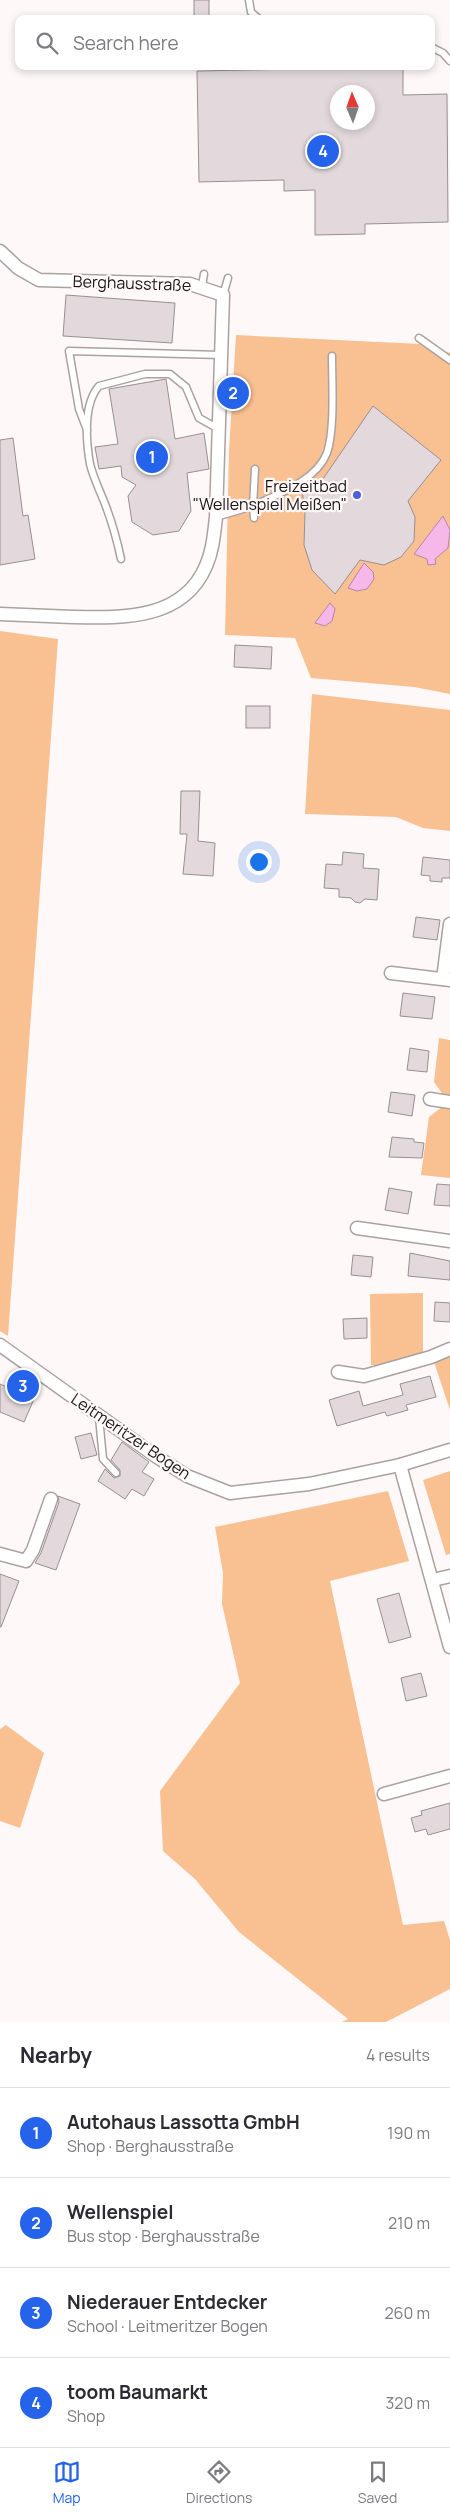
<!DOCTYPE html>
<meta charset="utf-8">
<style>
body{margin:0;font-family:Manrope,sans-serif;background:#f7f7f7;color:#2b2b33}
.compass{position:absolute;left:330px;top:85px;width:45px;height:45px;border-radius:50%;background:#fff;box-shadow:0 2px 8px #0003;rotate:358deg}
.you{position:absolute;left:258px;top:861px;width:18px;height:18px;margin:-12px;border:4px solid #fff;border-radius:50%;background:#1a73e8;box-shadow:0 0 0 8px #1a73e833}
.badge{display:grid;place-items:center;width:32px;height:32px;border-radius:50%;background:#2563eb;color:#fff;font-size:16px;font-weight:700}
.pin{position:absolute;translate:-50% -50%;border:2px solid #fff;box-shadow:0 1px 5px #0006}
.list{margin:0;padding:0;list-style:none}
h2{display:flex;justify-content:space-between;align-items:center;height:65px;margin:0;padding:0 20px;font-size:21px}
h2 small{font-size:16px;font-weight:400;color:#7c7c81}
.list li{display:grid;grid-template-columns:32px 1fr auto;gap:15px;align-items:center;box-sizing:border-box;height:90px;padding:0 20px;border-top:1px solid #e1e1e2}
.list b{display:block;font-size:19px;white-space:nowrap}
.list p{margin:0;font-size:16px;white-space:nowrap;color:#7c7c81}
.list em{font-size:16px;font-style:normal;color:#7c7c81}
.icon{flex:none;width:28px;height:28px;fill:none;stroke:currentColor;stroke-width:2;stroke-linecap:round;stroke-linejoin:round}
.map{position:relative;flex:none;width:450px;height:2022px;overflow:hidden}
.search{position:absolute;background:#fff;box-shadow:0 2px 8px #0003;left:15px;right:15px;top:15px;height:55px;display:flex;align-items:center;gap:12px;box-sizing:border-box;padding:0 18px;border-radius:10px;color:#7c7c81;font-size:19px}
.sheet{height:425px;background:#fff}
nav{display:flex;justify-content:space-around;align-items:center;box-sizing:border-box;height:70px;border-top:1px solid #e1e1e2;background:#fff;font-size:14px;color:#7c7c81}
nav a{display:grid;justify-items:center;gap:2px}
nav .on{color:#2563eb}
.map>svg:first-child{display:block}
</style>
<div class="map">
<svg width="450" height="2022" viewBox="0 0 450 2022">
<rect width="100%" height="100%" fill="#fff8f8"/>
<g fill="#f9c091">
<path d="M236,335L421,344L450,353V694L414,687L311,678L295,638L225,635L229,451Z"/>
<path d="M0,631L58,639L8,1336L0,1331Z"/>
<path d="M312,694L450,710V831L423,828L396,817L305,814Z"/>
<path d="M439,1038L450,1040V1097L444,1096L434,1082Z"/>
<path d="M442,1107L450,1108V1178L421,1175L429,1117Z"/>
<path d="M423,1293V1354L384,1365H371L370,1294Z"/>
<path d="M450,1357V1410L434,1362Z"/>
<path d="M450,1471V1554L446,1555L423,1480Z"/>
<path d="M388,1491L409,1561L330,1581L403,1925L444,1921L450,1940V1989L386,2022H342L348,2019L239,1932L195,1879L163,1851L160,1791L240,1683L222,1604L223,1573L215,1527Z"/>
<path d="M6,1725L44,1753L20,1828L0,1821V1729Z"/>
</g>
<g fill="#f6b8e8" stroke="#b487a9">
<path d="M443,516L450,530L448,548L435,559L436,564L428,565L427,559L414,554Z"/>
<path d="M364,563L373,572L374,579L367,589L357,591L348,588Z"/>
<path d="M330,603L335,609L332,621L325,626L315,623Z"/>
</g>
<g fill="#e3d9dc" stroke="#988f92" fill-rule="evenodd">
<rect x="194" y="0" width="15" height="19"/>
<path d="M403,67V95L447,94L448,222L365,224V234L315,235V190L284,191V180L199,182L197,71ZM338,92H368V122H338Z"/>
<path d="M66,295L175,303L172,343L63,336Z"/>
<path d="M166,379L175,439L204,433L209,469L187,473L191,511L179,531L153,535L132,522L128,496L136,485L122,477L121,466L99,469L95,447L118,444L109,389Z"/>
<path d="M373,406L441,460L408,501L415,517L414,541L401,557L384,565L360,560L335,594L312,570L304,545L305,512L302,490L309,486L316,489Z"/>
<path d="M13,438L23,516L28,515L35,559L0,565V440Z"/>
<path d="M235,645L272,647L271,669L234,667Z"/>
<rect x="246" y="706" width="24" height="22"/>
<path d="M181,791H200L198,841L215,843L213,876L183,874L187,834H180Z"/>
<path d="M343,852L364,854L363,868L379,869L377,900L365,899L360,903L355,902L351,898L339,897V889L324,888L326,864L342,865Z"/>
<path d="M423,857L450,860V878H442V882L430,881V876L421,875Z"/>
<path d="M416,917L440,920L437,940L413,937Z"/>
<path d="M403,993L435,997L432,1019L400,1016Z"/>
<path d="M410,1048L429,1051L427,1072L407,1070Z"/>
<path d="M391,1092L415,1095L412,1116L388,1112Z"/>
<path d="M392,1137L414,1139V1142L424,1143L422,1158L389,1157Z"/>
<path d="M437,1184L450,1185V1206L434,1205Z"/>
<path d="M389,1188L412,1192L408,1214L385,1210Z"/>
<path d="M410,1253L450,1261V1280L408,1276Z"/>
<path d="M353,1255L373,1257L371,1277L351,1275Z"/>
<path d="M435,1302L450,1303V1322L434,1321Z"/>
<path d="M367,1318V1338L344,1339L343,1319Z"/>
<path d="M430,1376L436,1397L406,1405L408,1410L387,1416L385,1412L337,1426L329,1400L359,1391L363,1406L403,1395L400,1384Z"/>
<path d="M0,1384L34,1399L24,1422L0,1412Z"/>
<path d="M91,1433L97,1455L81,1459L75,1437Z"/>
<path d="M122,1442L149,1462L142,1472L154,1479L144,1496L132,1489L125,1499L98,1481L105,1469L114,1478L120,1476V1470L111,1460Z"/>
<path d="M58,1496L80,1504L56,1570L35,1563L41,1553L59,1502Z"/>
<path d="M0,1574L19,1581L1,1627H0Z"/>
<path d="M399,1593L411,1637L389,1643L377,1599Z"/>
<path d="M421,1673L427,1696L406,1701L401,1678Z"/>
<path d="M450,1803V1829L428,1835L426,1829L415,1832L411,1818L422,1815L421,1811Z"/>
</g>
<g fill="none" stroke-linecap="round" stroke-linejoin="round">
<g stroke="#aba1a1" stroke-width="9">
<g id="service">
<path d="M249,0L251,12L259,19"/>
<path d="M431,47L443,53L450,61"/>
<path d="M202,286L204,274"/>
<path d="M223,295L228,278"/>
<path d="M419,338L450,360"/>
<path d="M87,430L79,409L69,351L221,355"/>
<path d="M216,517L253,506L255,469"/>
<path d="M254,518L253,506C278,494 316,481 327,453C335,429 332,383 332,356"/>
<path d="M121,559C117,540 112,522 105,504C100,491 93,477 90,464C86,441 83,404 99,386L145,374H170L186,387L199,418L219,429"/>
<path d="M99,1417L103,1459L116,1473"/>
</g>
</g>
<g stroke="#aba1a1" stroke-width="15">
<g id="minor">
<path d="M0,251L18,268L39,280L190,284L223,295L216,517C214,534 213,550 206,566C183,620 123,618 73,617C49,616 24,615 0,614"/>
<path d="M391,973L450,980"/>
<path d="M443,979L450,924"/>
<path d="M430,1099L450,1102"/>
<path d="M357,1228L450,1241"/>
<path d="M0,1345L157,1457L187,1476L230,1493L309,1484L400,1465L450,1450"/>
<path d="M338,1372L364,1376L431,1357L450,1349"/>
<path d="M400,1465L450,1647"/>
<path d="M0,1554L26,1561L33,1550L51,1499"/>
<path d="M433,1580L450,1576"/>
<path d="M384,1794L450,1776"/>
</g>
</g>
<use href="#service" stroke="#fff" stroke-width="6"/>
<use href="#minor" stroke="#fff" stroke-width="12"/>
</g>
<circle fill="#4a63d7" stroke="#fff8f8" stroke-width="2" cx="357" cy="495" r="5"/>
<g text-anchor="middle" dominant-baseline="central" stroke-width="4.5" stroke-linejoin="round" paint-order="stroke">
<g font-size="16" fill="#1a1616" stroke="#fff8f8">
<text transform="translate(132 283) rotate(2)">Berghausstraße</text>
<text transform="translate(131 1436) rotate(34)">Leitmeritzer Bogen</text>
</g>
<g font-size="16" fill="#1a1616" stroke="#fff8f8" text-anchor="end">
<text x="347" y="486">Freizeitbad<tspan x="347" dy="18">"Wellenspiel Meißen"</tspan></text>
</g>
</g>
</svg>
<svg class="compass" viewBox="-18 -18 36 36"><path d="M0-13l5 13h-10z" fill="#e53935"/><path d="M0 13l5-13h-10z" fill="#7c7c81"/></svg>
<div class="you"></div>
<div class="pin badge" style="left:152px;top:457px">1</div>
<div class="pin badge" style="left:233px;top:393px">2</div>
<div class="pin badge" style="left:23px;top:1386px">3</div>
<div class="pin badge" style="left:323px;top:151px">4</div>
<div class="search"><svg class="icon" aria-label="search" viewBox="0 0 24 24"><circle cx="10" cy="10" r="6"/><path d="M15 15l6 6"/></svg>Search here</div>
</div>
<section class="sheet">
<h2>Nearby<small>4 results</small></h2>
<ul class="list">
<li><span class="badge">1</span><div><b>Autohaus Lassotta GmbH</b><p>Shop · Berghausstraße</p></div><em>190 m</em></li>
<li><span class="badge">2</span><div><b>Wellenspiel</b><p>Bus stop · Berghausstraße</p></div><em>210 m</em></li>
<li><span class="badge">3</span><div><b>Niederauer Entdecker</b><p>School · Leitmeritzer Bogen</p></div><em>260 m</em></li>
<li><span class="badge">4</span><div><b>toom Baumarkt</b><p>Shop</p></div><em>320 m</em></li>
</ul>
</section>
<nav>
<a class="on"><svg class="icon" aria-label="map" viewBox="0 0 24 24"><path d="M3 6l6-2 6 2 6-2v14l-6 2-6-2-6 2zM9 4v14M15 6v14"/></svg>Map</a>
<a><svg class="icon" aria-label="directions" viewBox="0 0 24 24"><path d="M12 3l9 9-9 9-9-9zM9 14v-3h6M13 9l2 2-2 2"/></svg>Directions</a>
<a><svg class="icon" aria-label="saved" viewBox="0 0 24 24"><path d="M7 4h10v16l-5-4-5 4z"/></svg>Saved</a>
</nav>
